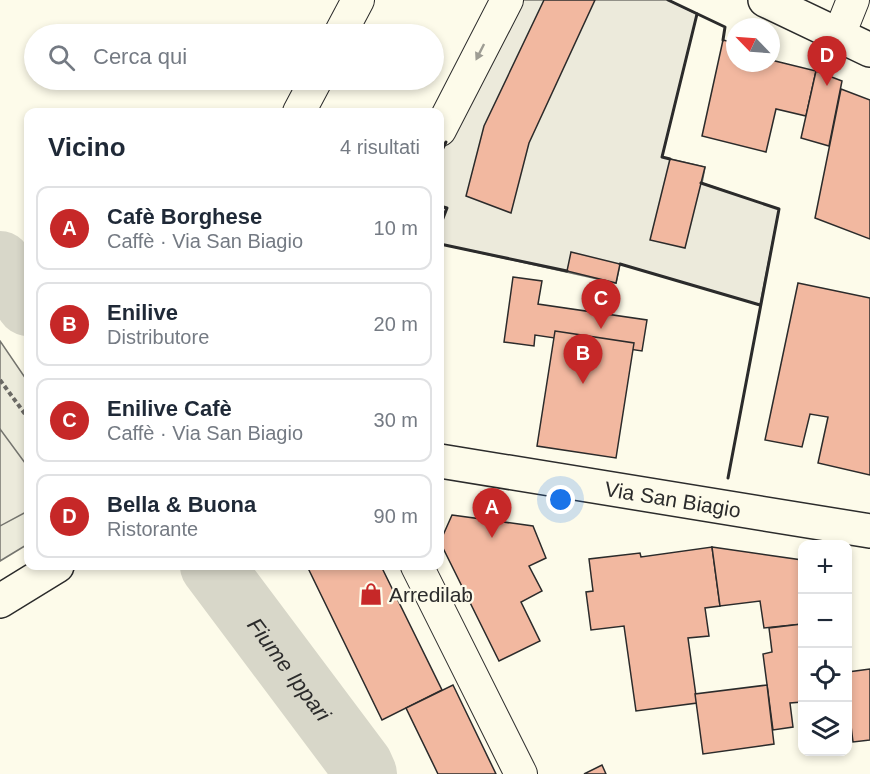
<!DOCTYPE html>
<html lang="it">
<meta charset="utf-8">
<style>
body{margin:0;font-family:Helvetica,sans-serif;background:#f2f2f3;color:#1f2937}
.controls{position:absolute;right:18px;bottom:18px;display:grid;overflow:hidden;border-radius:12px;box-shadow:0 3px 9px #0003}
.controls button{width:54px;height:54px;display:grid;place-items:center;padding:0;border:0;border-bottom:2px solid #e0e1e3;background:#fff;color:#1f2937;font:30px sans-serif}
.compass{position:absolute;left:726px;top:18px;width:54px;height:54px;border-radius:50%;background:#fff;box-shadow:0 3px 9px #0003;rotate:295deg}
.you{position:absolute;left:561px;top:500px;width:21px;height:21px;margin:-15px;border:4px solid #fff;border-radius:50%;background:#1a73e8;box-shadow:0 0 0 9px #1a73e833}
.badge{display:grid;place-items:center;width:39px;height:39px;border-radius:50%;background:#c62828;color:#fff;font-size:20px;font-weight:700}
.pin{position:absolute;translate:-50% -50px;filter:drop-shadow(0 2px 3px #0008)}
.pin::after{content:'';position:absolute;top:32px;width:21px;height:18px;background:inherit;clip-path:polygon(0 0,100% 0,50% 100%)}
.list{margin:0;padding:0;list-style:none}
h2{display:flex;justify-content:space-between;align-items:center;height:78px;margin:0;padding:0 24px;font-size:26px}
h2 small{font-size:20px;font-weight:400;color:#747a83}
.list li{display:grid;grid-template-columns:39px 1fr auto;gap:18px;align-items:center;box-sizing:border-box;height:84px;margin:0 12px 12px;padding:0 12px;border:2px solid #e0e1e3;border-radius:12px}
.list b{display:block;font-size:22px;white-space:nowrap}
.list p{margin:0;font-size:20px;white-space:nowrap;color:#747a83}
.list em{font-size:20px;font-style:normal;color:#747a83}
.icon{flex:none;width:33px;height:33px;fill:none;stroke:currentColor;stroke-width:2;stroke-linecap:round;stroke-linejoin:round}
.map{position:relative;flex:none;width:870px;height:774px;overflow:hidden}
.search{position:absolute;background:#fff;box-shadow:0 3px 9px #0003;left:24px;top:24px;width:420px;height:66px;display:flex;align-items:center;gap:15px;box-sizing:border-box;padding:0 21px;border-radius:33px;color:#747a83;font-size:22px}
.panel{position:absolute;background:#fff;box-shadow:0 3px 9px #0003;left:24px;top:108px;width:420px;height:462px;border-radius:12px}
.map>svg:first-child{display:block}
</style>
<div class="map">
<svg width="870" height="774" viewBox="0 0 870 774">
<rect width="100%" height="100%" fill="#fdfbea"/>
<path fill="#ecebdb" stroke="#74746e" stroke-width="1.5" d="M0,341L28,382V544L0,561Z"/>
<g fill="#eceadb" stroke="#74746e" stroke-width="1.5">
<path d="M518,0H668L697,14L662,157L705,167L702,183L779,209L760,305L620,264L616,283L440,244V226L446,209L440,206V154Z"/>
<path d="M0,429L28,467V511L0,526Z"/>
</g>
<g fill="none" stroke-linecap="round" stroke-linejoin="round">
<g stroke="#d8d7c9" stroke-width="64">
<path d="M0,263L28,304"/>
<path id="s1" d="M212,566L361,765L365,774"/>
</g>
</g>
<g fill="#f2b8a0" stroke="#2b2b2b" stroke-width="1.5">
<path d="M544,0H595L529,143L511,213L466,196L484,126Z"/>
<path d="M723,40L735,43V63H771V60L816,71L806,116L776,109L766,152L702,136Z"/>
<path d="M816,71L842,81L829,146L801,138Z"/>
<path d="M841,89L870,100V239L815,218Z"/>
<path d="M670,159L705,167L685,248L650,240Z"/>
<path d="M571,252L620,264L616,283L567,271Z"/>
<path d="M513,277L542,281L538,304L647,320L642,351L535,335L534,346L504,342Z"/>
<path d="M798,283L870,298V475L818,463L828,417L810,414L802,447L765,440Z"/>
<path d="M555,331L634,343L616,458L537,446Z"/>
<path d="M452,515L533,526L546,558L529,566L542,591L521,602L540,641L499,661L440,542Z"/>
<path d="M712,547L720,606L705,608L709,636L688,638L697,703L636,711L624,626L591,630L586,592L593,591L589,559L640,553L641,557Z"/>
<path d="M712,547L802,560V624L764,628L760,601L720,606Z"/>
<path d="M307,566H381L442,690L382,720Z"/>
<path d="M802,624V702L790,703L793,727L773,730L763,654L772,652L769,628Z"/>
<path d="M870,669V740L853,742L848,701V672Z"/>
<path d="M453,685L496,774H438L406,708Z"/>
<path d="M767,685L774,744L703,754L695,694Z"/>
<path d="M602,765L606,774H584Z"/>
</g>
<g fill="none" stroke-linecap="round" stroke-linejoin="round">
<g stroke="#2b2b2b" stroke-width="34">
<g id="street">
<path d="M340,34L358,0"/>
<path d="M839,35L853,0"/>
<path d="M299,112L316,80"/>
<path d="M440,130L507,0"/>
<path d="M417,566L521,774"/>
</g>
</g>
<g stroke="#2b2b2b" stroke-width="36">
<g id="secondary">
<path d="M765,0L870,50"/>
<path id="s2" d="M440,461L870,531"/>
<path d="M0,601L57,566"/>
</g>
</g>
<path stroke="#6a6964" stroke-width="4" stroke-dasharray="4.5 3" stroke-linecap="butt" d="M0,380L28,418"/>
<use href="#street" stroke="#fdfbea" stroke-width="32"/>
<use href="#secondary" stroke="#fdfbea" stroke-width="33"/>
<g stroke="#2b2b2b" stroke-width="3">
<path d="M668,0L725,27L723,40"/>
<path d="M440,154L446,142"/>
<path d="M670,159L662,157L697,14"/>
<path d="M701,183L779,209L728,478"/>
<path d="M440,206L447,208L440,226"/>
<path d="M440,244L567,271"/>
<path d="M620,264L760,305"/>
</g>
</g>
<defs><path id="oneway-solid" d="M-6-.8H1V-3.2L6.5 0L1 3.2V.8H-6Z" transform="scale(1.5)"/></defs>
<use fill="#9e9d94" href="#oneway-solid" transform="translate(480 52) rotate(117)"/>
<defs>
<g id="shop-bare" transform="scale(1.8)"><path d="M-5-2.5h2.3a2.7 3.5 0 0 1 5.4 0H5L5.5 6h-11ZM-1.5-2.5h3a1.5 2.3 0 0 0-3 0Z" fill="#c62828" stroke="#fdfbea" stroke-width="2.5" paint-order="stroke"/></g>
</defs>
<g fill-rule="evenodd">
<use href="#shop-bare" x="371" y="594"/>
</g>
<g text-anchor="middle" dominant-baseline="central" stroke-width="4.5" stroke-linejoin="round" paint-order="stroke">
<g font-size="21" fill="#2b2b2b" stroke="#fdfbea">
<text stroke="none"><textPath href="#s2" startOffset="236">Via San Biagio</textPath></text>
</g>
<g font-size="21" fill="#2b2b2b" stroke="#fdfbea" text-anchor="start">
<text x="389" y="594">Arredilab</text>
</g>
<g font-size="22" font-style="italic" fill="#2b2b2b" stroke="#fdfbea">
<text stroke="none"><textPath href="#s1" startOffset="129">Fiume Ippari</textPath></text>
</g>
</g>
</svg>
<div class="controls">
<button>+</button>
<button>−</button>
<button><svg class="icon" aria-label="locate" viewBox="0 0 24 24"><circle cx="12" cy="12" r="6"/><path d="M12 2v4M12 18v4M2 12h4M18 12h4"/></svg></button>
<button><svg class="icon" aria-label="layers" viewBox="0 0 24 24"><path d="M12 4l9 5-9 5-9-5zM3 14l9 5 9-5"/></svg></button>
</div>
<svg class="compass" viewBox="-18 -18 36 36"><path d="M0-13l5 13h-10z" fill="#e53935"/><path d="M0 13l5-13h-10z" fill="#747a83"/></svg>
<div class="you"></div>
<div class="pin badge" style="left:492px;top:538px">A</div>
<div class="pin badge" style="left:583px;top:384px">B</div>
<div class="pin badge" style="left:601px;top:329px">C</div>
<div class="pin badge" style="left:827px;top:86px">D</div>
<div class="search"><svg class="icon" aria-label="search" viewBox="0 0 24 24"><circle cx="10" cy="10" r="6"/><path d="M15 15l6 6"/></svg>Cerca qui</div>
<section class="panel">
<h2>Vicino<small>4 risultati</small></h2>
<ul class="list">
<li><span class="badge">A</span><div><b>Cafè Borghese</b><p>Caffè · Via San Biagio</p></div><em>10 m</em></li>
<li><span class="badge">B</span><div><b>Enilive</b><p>Distributore</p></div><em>20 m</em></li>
<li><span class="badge">C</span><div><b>Enilive Cafè</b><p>Caffè · Via San Biagio</p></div><em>30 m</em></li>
<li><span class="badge">D</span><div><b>Bella &amp; Buona</b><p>Ristorante</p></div><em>90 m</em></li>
</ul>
</section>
</div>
